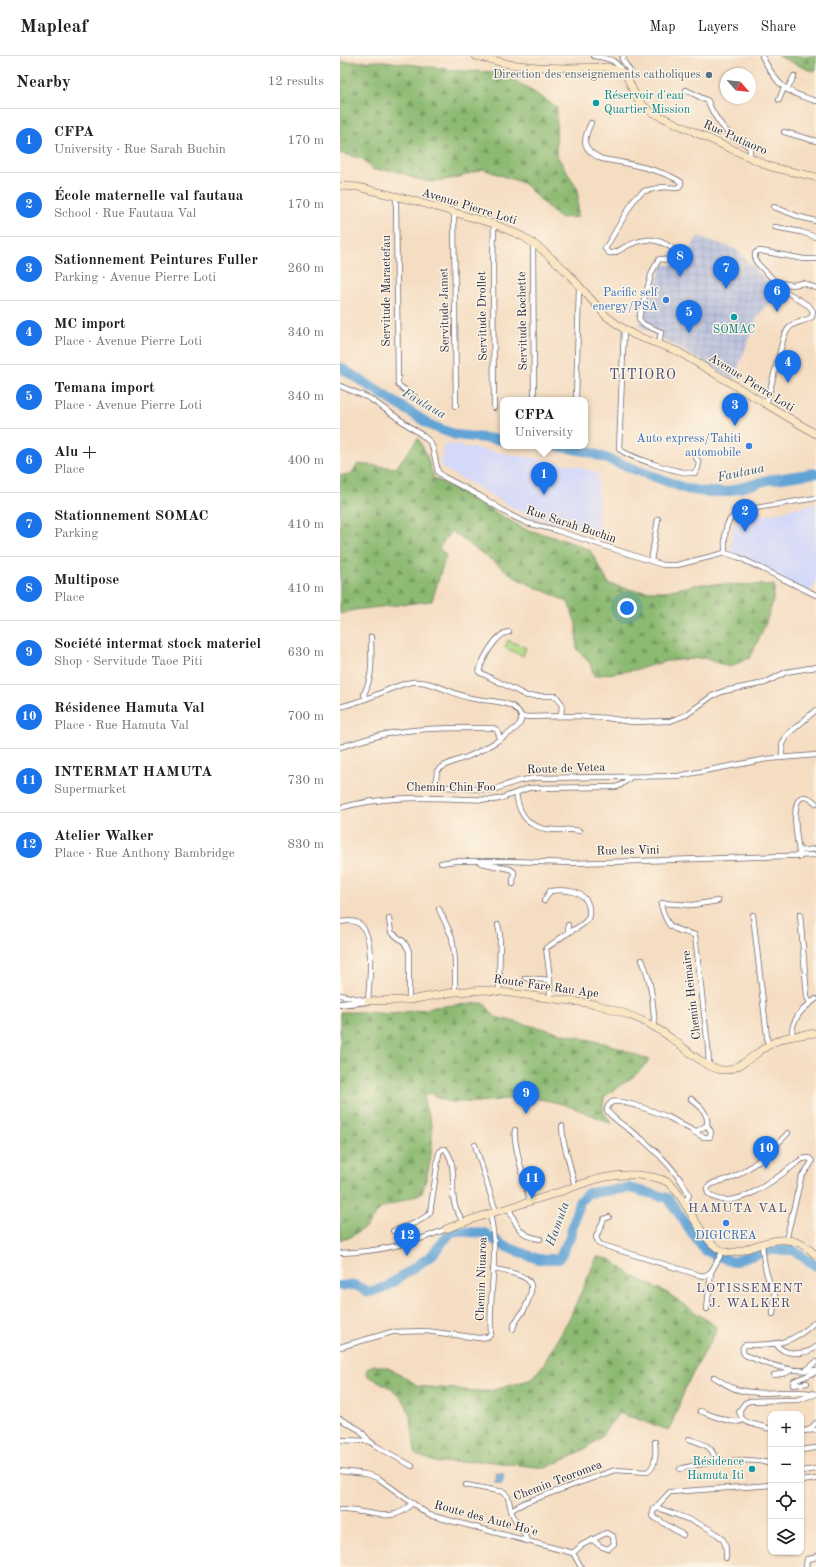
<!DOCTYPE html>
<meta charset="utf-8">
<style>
body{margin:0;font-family:"Old Standard TT",serif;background:#f6f6f6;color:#202124}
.controls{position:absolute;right:12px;bottom:12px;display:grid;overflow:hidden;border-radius:8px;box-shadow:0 1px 3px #0004}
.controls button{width:36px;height:36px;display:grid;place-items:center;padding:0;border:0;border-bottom:1px solid #e0e0e0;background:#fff;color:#202124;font:20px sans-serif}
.compass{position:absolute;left:380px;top:12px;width:36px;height:36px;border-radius:50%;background:#fff;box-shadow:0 1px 3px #0004;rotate:117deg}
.you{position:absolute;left:287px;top:552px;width:14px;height:14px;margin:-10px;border:3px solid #fff;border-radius:50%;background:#1a73e8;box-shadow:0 0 0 6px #1a73e833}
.badge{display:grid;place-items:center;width:26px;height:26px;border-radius:50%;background:#1a73e8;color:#fff;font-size:13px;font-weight:700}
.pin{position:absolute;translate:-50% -33px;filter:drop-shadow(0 1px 2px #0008)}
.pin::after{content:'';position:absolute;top:21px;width:14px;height:12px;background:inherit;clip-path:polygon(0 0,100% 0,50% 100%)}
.popup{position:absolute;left:160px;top:341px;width:88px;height:52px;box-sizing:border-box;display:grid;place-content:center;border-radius:8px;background:#fff;filter:drop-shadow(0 1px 3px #0005);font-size:13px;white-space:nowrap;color:#757577}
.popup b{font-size:15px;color:#202124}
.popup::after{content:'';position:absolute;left:50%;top:100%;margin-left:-8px;border:8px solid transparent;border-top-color:#fff}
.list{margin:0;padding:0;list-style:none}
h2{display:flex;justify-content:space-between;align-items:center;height:52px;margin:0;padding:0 16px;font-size:17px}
h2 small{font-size:13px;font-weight:400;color:#757577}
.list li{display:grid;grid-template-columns:26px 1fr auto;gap:12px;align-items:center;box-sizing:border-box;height:64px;padding:0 16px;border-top:1px solid #e0e0e0}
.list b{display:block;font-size:15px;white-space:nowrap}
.list p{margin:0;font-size:13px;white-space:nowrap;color:#757577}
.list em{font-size:13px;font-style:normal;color:#757577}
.icon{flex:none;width:22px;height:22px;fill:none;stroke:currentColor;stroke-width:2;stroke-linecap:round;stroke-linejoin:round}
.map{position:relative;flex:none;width:476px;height:1511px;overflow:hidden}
header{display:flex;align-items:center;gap:24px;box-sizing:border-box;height:56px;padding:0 20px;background:#fff;border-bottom:1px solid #e0e0e0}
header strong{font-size:19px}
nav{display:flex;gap:22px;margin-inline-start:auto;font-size:14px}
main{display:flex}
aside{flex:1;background:#fff}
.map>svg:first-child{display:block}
</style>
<header>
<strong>Mapleaf</strong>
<nav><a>Map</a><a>Layers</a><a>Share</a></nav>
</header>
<main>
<aside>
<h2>Nearby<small>12 results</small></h2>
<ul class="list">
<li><span class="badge">1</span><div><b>CFPA</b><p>University · Rue Sarah Buchin</p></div><em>170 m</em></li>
<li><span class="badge">2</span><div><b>École maternelle val fautaua</b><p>School · Rue Fautaua Val</p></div><em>170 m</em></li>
<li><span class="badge">3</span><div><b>Sationnement Peintures Fuller</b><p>Parking · Avenue Pierre Loti</p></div><em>260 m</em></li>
<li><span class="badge">4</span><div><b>MC import</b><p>Place · Avenue Pierre Loti</p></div><em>340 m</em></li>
<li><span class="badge">5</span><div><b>Temana import</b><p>Place · Avenue Pierre Loti</p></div><em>340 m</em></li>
<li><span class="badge">6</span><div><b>Alu +</b><p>Place</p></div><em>400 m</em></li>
<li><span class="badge">7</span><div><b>Stationnement SOMAC</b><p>Parking</p></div><em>410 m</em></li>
<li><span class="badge">8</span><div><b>Multipose</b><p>Place</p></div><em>410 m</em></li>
<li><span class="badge">9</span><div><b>Société intermat stock materiel</b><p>Shop · Servitude Taoe Piti</p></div><em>630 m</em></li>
<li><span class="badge">10</span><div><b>Résidence Hamuta Val</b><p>Place · Rue Hamuta Val</p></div><em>700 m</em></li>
<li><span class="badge">11</span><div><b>INTERMAT HAMUTA</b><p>Supermarket</p></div><em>730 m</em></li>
<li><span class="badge">12</span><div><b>Atelier Walker</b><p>Place · Rue Anthony Bambridge</p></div><em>830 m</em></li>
</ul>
</aside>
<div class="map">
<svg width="476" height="1511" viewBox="0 0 476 1511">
<defs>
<pattern id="industrial-grid" width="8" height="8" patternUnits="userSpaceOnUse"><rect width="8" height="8" fill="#bdc3de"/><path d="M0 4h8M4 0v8" fill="none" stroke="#a2a7bf"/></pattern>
<pattern id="forest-firs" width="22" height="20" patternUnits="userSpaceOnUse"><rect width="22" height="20" fill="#8dba72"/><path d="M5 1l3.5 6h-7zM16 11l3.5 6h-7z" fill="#73975f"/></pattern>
<pattern id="water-rules" width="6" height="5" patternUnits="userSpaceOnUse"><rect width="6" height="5" fill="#61a3d5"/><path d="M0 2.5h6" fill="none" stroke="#5084ae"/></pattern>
</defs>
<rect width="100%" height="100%" fill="#fcf5e5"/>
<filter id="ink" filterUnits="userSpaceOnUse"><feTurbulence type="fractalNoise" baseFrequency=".025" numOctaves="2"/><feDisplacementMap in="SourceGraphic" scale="8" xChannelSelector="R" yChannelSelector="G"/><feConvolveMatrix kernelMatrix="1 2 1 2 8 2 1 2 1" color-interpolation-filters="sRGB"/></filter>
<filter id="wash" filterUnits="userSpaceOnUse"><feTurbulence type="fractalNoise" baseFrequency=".012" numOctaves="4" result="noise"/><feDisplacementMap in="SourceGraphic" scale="16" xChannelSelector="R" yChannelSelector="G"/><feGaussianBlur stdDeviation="0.9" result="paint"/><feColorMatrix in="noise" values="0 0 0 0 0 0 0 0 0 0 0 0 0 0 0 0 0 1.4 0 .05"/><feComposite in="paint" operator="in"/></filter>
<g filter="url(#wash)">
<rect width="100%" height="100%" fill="#f5ddc2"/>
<g fill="#d4d8f9">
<path d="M104,387L233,409L258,417V479L229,469L188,460L101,411Z"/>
<path d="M476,447V525L470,538L390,498L394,467Z"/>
</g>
<path fill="url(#industrial-grid)" d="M358,180L395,193L439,237L418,260L393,325L386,319L299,269L323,209L342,207Z"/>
<g fill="url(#forest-firs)" stroke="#586e56">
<path d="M438,0H476V15L469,14Z"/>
<path d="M44,5L122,15L162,16L217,51L216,98L238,134V161L219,162L183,127L143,113L116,122L91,126L73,122L53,114H33L23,103L0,97V6Z"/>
<path d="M78,382L86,398L94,422L185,473L227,485L250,494L269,528L296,535H326L361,528L434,529C436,549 419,583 410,602L389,611L364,602L327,605L294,614L254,620L250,607L237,593L236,567L228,546L178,523L111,475L99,492L106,499L92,545L14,554L0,558V419H10L18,408L56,412Z"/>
<path d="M144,947L155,961L271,989L309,1004C295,1023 282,1027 264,1041L263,1055L272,1068C245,1056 218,1043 187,1042C165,1041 119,1052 101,1043C97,1042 94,1039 91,1037L85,1039C83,1050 87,1053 90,1063C96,1087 89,1114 82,1137L40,1153L27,1170L9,1182L0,1184V956H21L53,958L102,950Z"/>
<path d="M257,1201L270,1203L291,1219L329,1238L378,1272L347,1328L329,1374L279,1357L259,1383L237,1398L205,1412L144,1405L98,1407L76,1399C73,1390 74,1382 72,1372C68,1339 55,1334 28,1320L26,1314L33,1309L48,1312L60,1318L78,1330L138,1335H150L192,1323L203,1309L229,1263Z"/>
</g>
<path fill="#b2da84" stroke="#6a7e60" d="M168,584L186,592L183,600L165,592Z"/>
<path fill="url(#water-rules)" stroke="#426288" d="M156,1417L164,1418L162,1428L155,1427Z"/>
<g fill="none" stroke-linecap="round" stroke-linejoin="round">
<g stroke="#61a3d5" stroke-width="10">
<path d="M0,311L92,370L116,379L163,384"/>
<path d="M218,390L249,396L347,433L366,436H386L428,424L476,417"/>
<path d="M0,1230L16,1229L28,1236L46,1231L91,1200L112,1175L144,1177L164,1190L198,1203H219L230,1181L239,1146L248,1137L289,1132L328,1142L364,1194L393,1206L429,1194H453L476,1210"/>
</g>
</g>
</g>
<g filter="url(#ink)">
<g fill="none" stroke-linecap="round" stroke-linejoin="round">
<g stroke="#6c636a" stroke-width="6">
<g id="minor">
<path d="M254,0C267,2 276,3 282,16"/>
<path d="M284,0L282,3L290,15L285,19"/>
<path d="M422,0C437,29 444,36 476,45"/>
<path d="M346,34L368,45C372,57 382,72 392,80C398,84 404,86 409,91L410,94V101"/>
<path d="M447,34L454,20"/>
<path d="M439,44L443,34L445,32"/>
<path d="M251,67C242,85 242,94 262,103C282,106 324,114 341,126V128L338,132L323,131L304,135L295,142L265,193L269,197C274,198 278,195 283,192C298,184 311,180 327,189C333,193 338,194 340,201L336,205L319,203L312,216L300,258L299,263L303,268L321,276L319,288"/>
<path d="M444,76L476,85"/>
<path d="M56,140L58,329L75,341"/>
<path d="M434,151L460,161L476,165"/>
<path d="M114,156L116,350"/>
<path d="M435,171L461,176L476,181"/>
<path d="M193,186L194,344"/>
<path d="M436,226L452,229L463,227L476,232"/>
<path d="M284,273L279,393C291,402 340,418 355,417L358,412L359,406L356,402"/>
<path d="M0,330L29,342L82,379L90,386L93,393L98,416L104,421L140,440L170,459L187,467L212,473L323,509H337L385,497"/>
<path d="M236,344L239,230"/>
<path d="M426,349L444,280C452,263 459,269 472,261L473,255L469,250L445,235L418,208L415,204V197L418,195H421L464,203H476"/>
<path d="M154,352L153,212L154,168"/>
<path d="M476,442L404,454C382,462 385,478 385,497L398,501L476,539"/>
<path d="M311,505L318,463"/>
<path d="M169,576C156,577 142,604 139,616L187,640H216L222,648L221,660"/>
<path d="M26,643L24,638C34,617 31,604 31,581"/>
<path d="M0,651C15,647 29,642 43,636C52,632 62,628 72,626C92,624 111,638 130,642C143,645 160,644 172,650C178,654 184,660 180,667C176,676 137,697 127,701C117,705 105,707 97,715L96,724L100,729L105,731L152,734L178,725L195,722L338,720L427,703L476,699"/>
<path d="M182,661L234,660L267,662L291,666L330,665L346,659L372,640L384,635L425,627L446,616L476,611"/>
<path d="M0,691C14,687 28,682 42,679C78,671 116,672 153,672L157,674L160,682"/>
<path d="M442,701V688L447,679L476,654"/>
<path d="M176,737C179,762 191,774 217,774C224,774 232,773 239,775"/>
<path d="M0,752C50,737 101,743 152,744L159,743L189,732L275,731L279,730L289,723"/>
<path d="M459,795L476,793"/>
<path d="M460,801C458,789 444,721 476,747"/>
<path d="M101,807L115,805H168L232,807L300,805L476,799"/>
<path d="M141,807L170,813L174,816L173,828"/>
<path d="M204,845L210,835C225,833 246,834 249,852C249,856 250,860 247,864C241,871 234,873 226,878C220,882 213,888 206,892L210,922V942"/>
<path d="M99,853L112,881L115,904V936"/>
<path d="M460,858L467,940L470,948"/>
<path d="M413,859L428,989"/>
<path d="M49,863L51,876L64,886L69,895V944"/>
<path d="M0,866C6,865 13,864 18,867C36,877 29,928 28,945L0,939"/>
<path d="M158,869L160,878L159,936"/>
<path d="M228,869V877"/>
<path d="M302,904C312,926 313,948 315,972"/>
<path d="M185,922L210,924"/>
<path d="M452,980C451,963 463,952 476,943"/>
<path d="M369,1010L368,991L355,879C331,872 328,874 321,849L322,847L352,849L378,845"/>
<path d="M222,1070L223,1083L235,1130"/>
<path d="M175,1074C172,1085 187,1132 190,1146"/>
<path d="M354,1076L363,1081H370L371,1076L367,1069"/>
<path d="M135,1089L156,1156"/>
<path d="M345,1147L349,1139C340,1118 320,1099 303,1084C295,1077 270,1062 267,1054L268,1050L272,1046C282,1043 322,1058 332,1063C340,1067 348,1074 357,1075L367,1069C369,1057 359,1049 351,1043"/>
<path d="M169,1152C176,1169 179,1180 200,1183"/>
<path d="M269,1161L264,1163L256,1181L259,1188L359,1219L364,1220L371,1216L383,1195"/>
<path d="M53,1175C66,1170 80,1167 90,1157L99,1097L102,1093H105C117,1107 111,1128 114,1146C115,1153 120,1160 123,1166"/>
<path d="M446,1184L461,1122C464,1116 470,1111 472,1105L469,1102L462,1103C442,1118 392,1161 368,1137L367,1132C372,1125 384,1125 392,1122C414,1111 432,1094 448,1077"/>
<path d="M422,1187C423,1203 426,1223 435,1237L433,1258"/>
<path d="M0,1197C38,1196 72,1188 106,1173"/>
<path d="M153,1213C162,1214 187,1219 190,1227C194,1234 187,1248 184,1254C180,1261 174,1265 173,1273"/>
<path d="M367,1253L371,1216"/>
<path d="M476,1265C453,1288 436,1289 405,1289L403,1291C402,1296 403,1298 407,1300C428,1309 453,1317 476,1314"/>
<path d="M436,1288C444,1300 466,1299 476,1291"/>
<path d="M0,1291L52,1276L86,1275L139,1282L147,1281L151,1278C148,1239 160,1197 150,1159"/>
<path d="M466,1314L476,1306"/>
<path d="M434,1319L446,1317L451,1314"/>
<path d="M374,1321C382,1326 390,1332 399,1334C424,1341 451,1332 476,1338"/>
<path d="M467,1327L453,1329V1327L454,1325L476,1316"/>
<path d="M360,1355C369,1358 395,1370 403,1364"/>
<path d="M0,1363L20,1374L29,1385L36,1390L72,1410"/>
<path d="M431,1373L409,1367L402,1363L399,1355L405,1347L410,1345L457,1344L476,1338"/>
<path d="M469,1374L476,1367"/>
<path d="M461,1375L476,1374"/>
<path d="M349,1383C365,1389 373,1389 376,1407"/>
<path d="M0,1384L29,1385"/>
<path d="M461,1394L476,1392"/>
<path d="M340,1413C360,1407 412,1400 431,1408"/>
<path d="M0,1415L25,1418L38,1422L89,1459L233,1497L241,1511"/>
<path d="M461,1415L476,1413"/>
<path d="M461,1425L476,1423"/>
<path d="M126,1429L164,1436L168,1441L171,1454"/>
<path d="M0,1454C25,1452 53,1471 72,1447"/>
<path d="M314,1454L319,1452C335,1459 373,1470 383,1484C387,1489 386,1496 386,1502"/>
<path d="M343,1479L312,1460L314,1453L330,1436L431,1429"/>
<path d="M187,1485C184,1473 174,1466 171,1454L186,1446L275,1414L307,1416C317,1411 316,1395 315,1386"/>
<path d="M233,1497L242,1489L266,1477L273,1480L274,1488L268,1493L260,1490L253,1484"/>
<path d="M466,1511L467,1503L474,1502L476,1500"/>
</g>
</g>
<g stroke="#6c636a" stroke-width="8">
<path id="tertiary" d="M0,948L28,945"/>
</g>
<g stroke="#6c636a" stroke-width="8">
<g id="secondary">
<path d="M136,0L169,8L197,11L225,12L267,11L282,16L287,21L297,43L307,53L313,57L431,111L476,121"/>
<path d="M0,130L18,131L75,145L154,168L182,180L201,193L225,214L266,260L281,271L294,279L337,295L476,378"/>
<path d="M28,945L69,944L115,936L146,934L254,948C273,953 292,959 309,968C317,973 325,977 332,983C347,993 368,1016 387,1014C401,1012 417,996 429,989C443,980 460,979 476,977"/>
<path d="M106,1173C137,1160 170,1152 201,1142C238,1131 266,1114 306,1120C315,1121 325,1123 331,1129C348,1145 363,1191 386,1196C393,1198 402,1195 409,1192C425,1186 442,1180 459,1187C465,1189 471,1195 476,1199"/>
</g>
</g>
<use href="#minor" stroke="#fff" stroke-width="4.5"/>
<use href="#tertiary" stroke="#fff" stroke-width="6"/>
<use href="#secondary" stroke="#fbe6c4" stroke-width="7"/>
</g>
</g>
<circle fill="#5c6f8a" stroke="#fcf5e5" stroke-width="1.5" cx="369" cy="19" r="4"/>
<g fill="#0f9aa8" stroke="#fcf5e5" stroke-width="1.5">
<circle cx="256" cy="47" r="4"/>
<circle cx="394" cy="261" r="4"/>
<circle cx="412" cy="1413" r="4"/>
</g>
<g fill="#3f7fe0" stroke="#fcf5e5" stroke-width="1.5">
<circle cx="326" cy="244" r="4"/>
<circle cx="409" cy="390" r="4"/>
<circle cx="386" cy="1167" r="4"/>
</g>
<g text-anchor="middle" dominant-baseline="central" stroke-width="3" stroke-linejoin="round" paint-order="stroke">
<g font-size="12" fill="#4e5e75" stroke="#fcf5e5" text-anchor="end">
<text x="361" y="19">Direction des enseignements catholiques</text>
</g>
<g font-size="12" fill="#0d838f" stroke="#fcf5e5" text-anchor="start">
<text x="264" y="40">Réservoir d'eau<tspan x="264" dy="14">Quartier Mission</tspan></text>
<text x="394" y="274" text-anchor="middle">SOMAC</text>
<text x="404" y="1406" text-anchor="end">Résidence<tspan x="404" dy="14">Hamuta Iti</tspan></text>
</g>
<g font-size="12" fill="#22223b" stroke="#fcf5e5">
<text transform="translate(395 82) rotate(24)">Rue Putiaoro</text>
<text transform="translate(129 151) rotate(17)">Avenue Pierre Loti</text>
<text transform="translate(47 235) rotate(-90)">Servitude Maraetefau</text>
<text transform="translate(105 254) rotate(-91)">Servitude Jamet</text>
<text transform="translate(143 260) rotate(-91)">Servitude Drollet</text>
<text transform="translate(183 265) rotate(-91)">Servitude Rochette</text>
<text transform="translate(411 327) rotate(32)">Avenue Pierre Loti</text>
<text transform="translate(231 469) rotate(18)">Rue Sarah Buchin</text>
<text transform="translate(226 713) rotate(-2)">Route de Vetea</text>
<text x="111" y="732">Chemin Chin Foo</text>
<text transform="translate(288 795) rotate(-1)">Rue les Vini</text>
<text transform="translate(206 931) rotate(8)">Route Fare Rau Ape</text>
<text transform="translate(352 939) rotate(-97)">Chemin Heimaire</text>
<text transform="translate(142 1223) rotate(-88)">Chemin Niuaroa</text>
<text transform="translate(218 1425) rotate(-21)">Chemin Teoromea</text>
<text transform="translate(146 1463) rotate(15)">Route des Aute Ho'e</text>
</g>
<g font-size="12" fill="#366cbe" stroke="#fcf5e5" text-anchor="end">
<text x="318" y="237">Pacific self<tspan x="318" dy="14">energy/PSA</tspan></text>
<text x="401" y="383">Auto express/Tahiti<tspan x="401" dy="14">automobile</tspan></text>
<text x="386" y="1180" text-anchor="middle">DIGICREA</text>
</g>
<g font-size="13" font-style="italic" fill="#3b5679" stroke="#fcf5e5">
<text transform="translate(84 348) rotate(30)">Fautaua</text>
<text transform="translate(401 417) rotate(-12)">Fautaua</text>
<text transform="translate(218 1168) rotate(-70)">Hamuta</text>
</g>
<g font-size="13" letter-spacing="1" fill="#514c76" stroke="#fcf5e5">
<text x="398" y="1152">HAMUTA VAL</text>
<text x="410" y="1232">LOTISSEMENT<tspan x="410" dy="15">J. WALKER</tspan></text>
</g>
<g font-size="14" letter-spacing="1" fill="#514c76" stroke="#fcf5e5">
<text x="303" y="319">TITIORO</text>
</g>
</g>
</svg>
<div class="controls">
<button>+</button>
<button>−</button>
<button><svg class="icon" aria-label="locate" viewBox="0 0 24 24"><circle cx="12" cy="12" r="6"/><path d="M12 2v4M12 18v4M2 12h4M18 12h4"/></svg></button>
<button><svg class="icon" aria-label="layers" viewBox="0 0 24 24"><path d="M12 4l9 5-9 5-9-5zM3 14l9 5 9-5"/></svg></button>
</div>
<svg class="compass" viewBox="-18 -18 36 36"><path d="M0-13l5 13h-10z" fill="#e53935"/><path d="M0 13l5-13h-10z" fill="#757577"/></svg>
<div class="you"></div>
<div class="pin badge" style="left:204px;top:439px">1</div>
<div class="popup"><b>CFPA</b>University</div>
<div class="pin badge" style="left:405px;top:476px">2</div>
<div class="pin badge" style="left:395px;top:370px">3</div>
<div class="pin badge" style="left:448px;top:327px">4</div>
<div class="pin badge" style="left:349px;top:277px">5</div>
<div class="pin badge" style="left:437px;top:256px">6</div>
<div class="pin badge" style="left:386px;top:233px">7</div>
<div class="pin badge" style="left:340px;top:221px">8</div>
<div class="pin badge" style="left:186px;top:1058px">9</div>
<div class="pin badge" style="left:426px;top:1113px">10</div>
<div class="pin badge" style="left:192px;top:1143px">11</div>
<div class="pin badge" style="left:67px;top:1200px">12</div>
</div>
</main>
